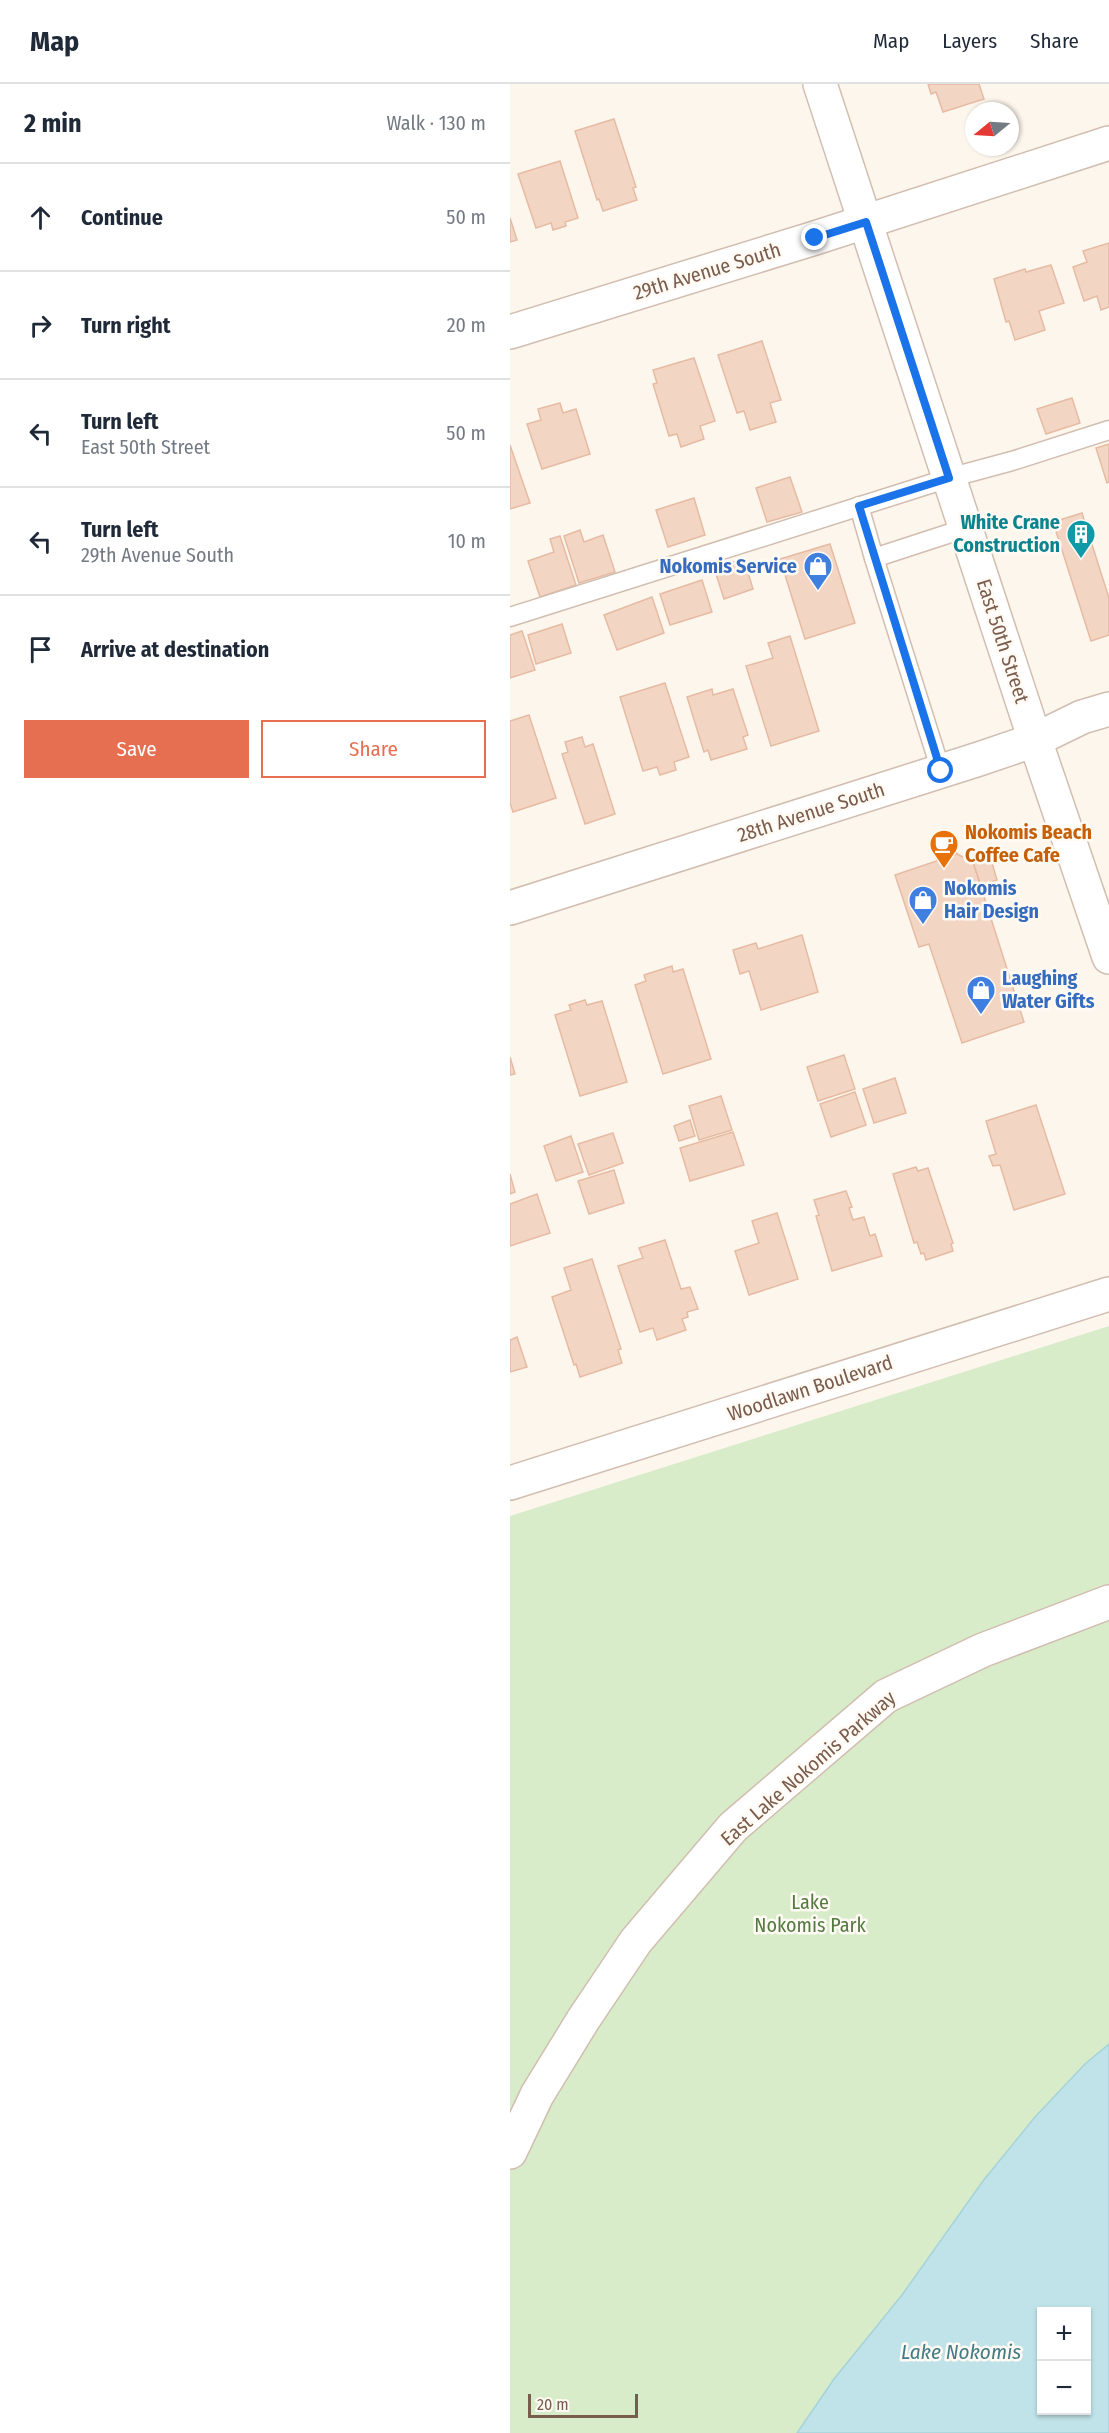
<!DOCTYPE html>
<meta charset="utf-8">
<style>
body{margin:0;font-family:"Fira Sans Condensed",sans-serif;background:#f6f6f7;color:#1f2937}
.controls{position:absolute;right:18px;bottom:18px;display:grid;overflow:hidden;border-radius:0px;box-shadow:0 2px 4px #0004}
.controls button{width:54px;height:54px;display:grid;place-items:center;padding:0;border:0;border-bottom:2px solid #e0e1e3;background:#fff;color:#1f2937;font:30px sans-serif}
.compass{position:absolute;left:455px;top:18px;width:54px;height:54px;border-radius:50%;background:#fff;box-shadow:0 2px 4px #0004;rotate:252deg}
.scale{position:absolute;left:18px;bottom:15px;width:110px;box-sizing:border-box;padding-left:6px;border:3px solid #7a5c4d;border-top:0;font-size:16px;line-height:21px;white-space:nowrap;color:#7a5c4d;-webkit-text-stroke:4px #fffaf3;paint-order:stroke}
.stop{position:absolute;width:18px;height:18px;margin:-14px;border:4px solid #1a73e8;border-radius:50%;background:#fff}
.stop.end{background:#1a73e8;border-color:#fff;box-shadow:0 2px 6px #0008}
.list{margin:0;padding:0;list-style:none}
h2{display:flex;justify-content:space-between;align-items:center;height:78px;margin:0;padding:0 24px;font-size:26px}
h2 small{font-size:20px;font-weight:400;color:#747a83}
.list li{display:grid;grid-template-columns:39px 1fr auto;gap:18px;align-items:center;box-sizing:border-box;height:108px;padding:0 24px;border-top:2px solid #e0e1e3}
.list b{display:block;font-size:22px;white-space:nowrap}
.list p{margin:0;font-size:20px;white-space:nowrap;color:#747a83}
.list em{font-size:20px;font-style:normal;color:#747a83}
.actions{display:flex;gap:12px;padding:18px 24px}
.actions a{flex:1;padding:14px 0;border:2px solid #e76f51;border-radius:0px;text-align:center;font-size:21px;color:#e76f51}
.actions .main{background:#e76f51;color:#fff}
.icon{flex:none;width:33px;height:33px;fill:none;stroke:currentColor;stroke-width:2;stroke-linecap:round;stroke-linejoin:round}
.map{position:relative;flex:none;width:599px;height:2349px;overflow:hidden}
header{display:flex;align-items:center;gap:36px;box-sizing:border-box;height:84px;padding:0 30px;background:#fff;border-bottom:2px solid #e0e1e3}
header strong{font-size:28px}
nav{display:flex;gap:33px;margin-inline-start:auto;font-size:21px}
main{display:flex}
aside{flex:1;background:#fff}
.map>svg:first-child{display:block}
</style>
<header>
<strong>Map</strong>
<nav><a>Map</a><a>Layers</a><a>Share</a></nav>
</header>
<main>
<aside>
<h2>2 min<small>Walk · 130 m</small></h2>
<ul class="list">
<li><svg class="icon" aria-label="ahead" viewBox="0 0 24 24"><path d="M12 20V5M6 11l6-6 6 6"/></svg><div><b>Continue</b></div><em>50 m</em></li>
<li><svg class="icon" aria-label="right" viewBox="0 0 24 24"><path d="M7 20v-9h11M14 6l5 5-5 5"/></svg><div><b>Turn right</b></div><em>20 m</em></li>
<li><svg class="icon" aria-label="left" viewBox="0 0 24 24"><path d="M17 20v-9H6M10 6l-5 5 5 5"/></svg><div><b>Turn left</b><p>East 50th Street</p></div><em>50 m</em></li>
<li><svg class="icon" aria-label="left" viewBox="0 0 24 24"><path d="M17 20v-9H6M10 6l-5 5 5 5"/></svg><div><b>Turn left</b><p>29th Avenue South</p></div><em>10 m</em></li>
<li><svg class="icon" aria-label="arrive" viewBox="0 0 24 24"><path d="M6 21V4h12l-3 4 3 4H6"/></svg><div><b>Arrive at destination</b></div></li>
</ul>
<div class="actions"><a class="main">Save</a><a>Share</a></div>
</aside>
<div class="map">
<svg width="599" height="2349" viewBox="0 0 599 2349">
<rect width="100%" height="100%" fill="#fdf6ec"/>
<path fill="#d8ecc9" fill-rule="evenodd" d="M599,1242V2349H0V1432ZM532,2228H576V2326H532Z"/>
<path fill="#bfe3e8" stroke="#a5d3da" stroke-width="1.5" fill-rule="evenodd" d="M599,1960V2349H287L324,2295L392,2211L473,2097L525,2033L575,1980ZM532,2228H576V2326H532Z"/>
<g fill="#f3d5c3" stroke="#e6bba3" stroke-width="1.5">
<path d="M418,0H469L474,15L433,28L426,8L421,10Z"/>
<path d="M104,35L126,103L123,104L127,116L93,127L89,115L87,116L65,47Z"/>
<path d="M50,77L68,134L55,138L56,142L43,146L41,139L26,144L8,90Z"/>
<path d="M0,134L7,156L0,158Z"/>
<path d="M599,159V223L591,226L587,212L574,217L563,183L577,178L573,167Z"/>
<path d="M541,181L554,219L529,227L535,246L505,256L499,237L496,238L484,195L515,185L516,188Z"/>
<path d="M252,257L271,316L260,319L266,338L240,346L234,327L227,329L208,271Z"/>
<path d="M184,274L205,337L190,342L194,355L171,363L167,350L159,352L143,300L147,299L143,286Z"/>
<path d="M562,314L570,339L536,350L527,325Z"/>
<path d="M50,319L53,329L66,325L80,370L32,385L17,340L31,336L28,325Z"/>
<path d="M599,360V398L597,399L586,364Z"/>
<path d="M0,361L20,419L0,425Z"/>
<path d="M280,393L292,428L257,438L246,404Z"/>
<path d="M184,414L195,451L158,463L146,426Z"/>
<path d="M572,429L599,514V551L581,557L543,438Z"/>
<path d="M70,446L74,458L93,451L105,488L69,499L54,452Z"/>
<path d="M50,452L66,501L30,513L18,477L44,468L40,455Z"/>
<path d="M320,460L345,539L295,555L270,475Z"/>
<path d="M234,475L243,505L214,515L204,484Z"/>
<path d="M192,496L202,528L160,541L150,510Z"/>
<path d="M142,513L154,549L107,566L94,531Z"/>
<path d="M52,540L61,569L26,580L18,551Z"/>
<path d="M12,547L25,586L0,594V551Z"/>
<path d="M280,552L309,647L261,662L236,582L263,574L258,559Z"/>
<path d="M155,599L179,673L164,678L166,686L150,691L147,683L133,687L110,613Z"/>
<path d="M202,605L203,611L223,605L238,651L233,653L237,665L201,676L198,666L194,668L177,613Z"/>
<path d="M19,631L46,714L3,728L0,719V637Z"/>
<path d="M72,653L75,663L83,660L105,730L75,740L52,670L58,668L55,658Z"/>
<path d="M442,753L447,770L427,776L421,760Z"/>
<path d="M447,770L463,778L514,938L452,959L419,860L409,863L385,791Z"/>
<path d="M480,772L487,796L471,802L463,778Z"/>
<path d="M292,851L308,908L251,926L239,887L230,890L223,866L246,859L248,865Z"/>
<path d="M162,882L163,888L173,885L201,975L153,990L125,901L136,897L134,891Z"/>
<path d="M75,916L77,921L92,917L117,998L70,1012L45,931L61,926L59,921Z"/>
<path d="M334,971L345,1005L308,1017L297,983Z"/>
<path d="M0,973L5,990L0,991Z"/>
<path d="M385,994L396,1029L364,1039L353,1005Z"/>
<path d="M345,1008L356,1041L321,1053L310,1020Z"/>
<path d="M211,1012L222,1046L189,1056L179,1022Z"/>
<path d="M526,1021L555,1110L504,1126L490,1081L483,1082L479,1072L486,1070L476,1037Z"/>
<path d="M180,1036L185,1052L169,1057L164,1042Z"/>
<path d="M223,1048L234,1081L180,1097L170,1064Z"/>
<path d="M103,1049L113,1079L79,1091L68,1060Z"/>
<path d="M61,1052L73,1088L46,1097L34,1062Z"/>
<path d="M406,1083L408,1087L418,1084L443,1159L441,1160L443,1167L416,1176L414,1169L411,1170L407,1158L404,1159L383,1090Z"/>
<path d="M104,1086L114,1119L79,1130L68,1097Z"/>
<path d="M0,1090L5,1108L0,1110Z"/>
<path d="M336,1107L342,1123L339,1124L343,1136L354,1133L360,1152L365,1150L372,1172L322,1187L306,1132L309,1131L304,1116Z"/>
<path d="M27,1110L40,1149L0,1162V1120Z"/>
<path d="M267,1129L288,1195L239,1211L225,1167L249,1159L242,1137Z"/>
<path d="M155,1156L171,1205L180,1203L188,1225L177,1228L178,1233L172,1235L176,1246L147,1256L143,1244L130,1248L108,1182L133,1174L129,1164Z"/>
<path d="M82,1175L111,1265L108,1266L112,1279L70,1293L66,1280L64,1281L42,1213L61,1206L54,1184Z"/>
<path d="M7,1253L17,1283L0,1288V1256Z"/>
</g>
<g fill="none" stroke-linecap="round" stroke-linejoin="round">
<g stroke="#d1beb0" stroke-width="21">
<g id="service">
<path d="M349,422L364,474L456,444"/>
<path d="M364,474L431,687"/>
<path d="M0,533L439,394L502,377L599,346"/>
</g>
</g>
<g stroke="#d1beb0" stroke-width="36">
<g id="minor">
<path d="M0,248L305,154L599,59"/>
<path d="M0,1399L599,1210"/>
</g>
</g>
<g stroke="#d1beb0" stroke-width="36">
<g id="tertiary">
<path d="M310,0L525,656L599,873"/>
<path d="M0,824L469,675L525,656L572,633L599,625"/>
<path d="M0,2068L27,2011L73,1936L126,1857L223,1743L376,1612L473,1566L599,1518"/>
</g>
</g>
<use href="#service" stroke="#fff" stroke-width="18"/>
<use href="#minor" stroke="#fff" stroke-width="33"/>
<use href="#tertiary" stroke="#fff" stroke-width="33"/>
</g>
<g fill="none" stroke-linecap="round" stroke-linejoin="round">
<path stroke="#1a73e8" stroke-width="8" d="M305,154L356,138L439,394L349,422L431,687"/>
</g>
<defs>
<g id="building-pin" transform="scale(1.5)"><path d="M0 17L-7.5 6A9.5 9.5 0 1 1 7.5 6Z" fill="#0f9aa8" stroke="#fffaf3"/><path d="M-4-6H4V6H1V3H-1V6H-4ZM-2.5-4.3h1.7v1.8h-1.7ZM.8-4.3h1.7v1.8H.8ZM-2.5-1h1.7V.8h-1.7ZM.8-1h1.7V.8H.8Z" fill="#fff"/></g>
<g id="shop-pin" transform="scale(1.5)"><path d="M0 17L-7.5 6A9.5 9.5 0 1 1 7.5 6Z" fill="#3f7fe0" stroke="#fffaf3"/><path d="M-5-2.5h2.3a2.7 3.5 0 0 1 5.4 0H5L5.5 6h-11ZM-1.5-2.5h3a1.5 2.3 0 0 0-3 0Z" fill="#fff"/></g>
<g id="cafe-pin" transform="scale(1.5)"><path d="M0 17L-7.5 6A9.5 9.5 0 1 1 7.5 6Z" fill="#e8710a" stroke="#fffaf3"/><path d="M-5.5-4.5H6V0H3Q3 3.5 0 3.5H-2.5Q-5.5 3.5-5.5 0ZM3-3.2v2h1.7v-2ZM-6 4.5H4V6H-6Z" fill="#fff"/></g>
</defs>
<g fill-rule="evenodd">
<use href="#building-pin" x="571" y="450"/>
<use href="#shop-pin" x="308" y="482"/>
<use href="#cafe-pin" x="434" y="760"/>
<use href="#shop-pin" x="413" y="816"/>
<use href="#shop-pin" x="471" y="906"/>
</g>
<g text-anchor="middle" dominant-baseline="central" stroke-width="5" stroke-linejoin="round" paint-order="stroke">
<g font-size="20" fill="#7a5c4d" stroke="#fffaf3">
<text transform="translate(197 187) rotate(-17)">29th Avenue South</text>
<text transform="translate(493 557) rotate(72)">East 50th Street</text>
<text transform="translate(301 728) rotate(-18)">28th Avenue South</text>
<text transform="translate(300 1304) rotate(-18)">Woodlawn Boulevard</text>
<text transform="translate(298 1684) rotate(-41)">East Lake Nokomis Parkway</text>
</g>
<g font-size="20" font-weight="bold" fill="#0d838f" stroke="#fffaf3" text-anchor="end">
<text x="550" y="438">White Crane<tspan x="550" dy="23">Construction</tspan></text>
</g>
<g font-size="20" font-weight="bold" fill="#366cbe" stroke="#fffaf3" text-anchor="start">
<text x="287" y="482" text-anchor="end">Nokomis Service</text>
<text x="434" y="804">Nokomis<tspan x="434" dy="23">Hair Design</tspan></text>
<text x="492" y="894">Laughing<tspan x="492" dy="23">Water Gifts</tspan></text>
</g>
<g font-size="20" font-weight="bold" fill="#c56008" stroke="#fffaf3" text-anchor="start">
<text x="455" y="748">Nokomis Beach<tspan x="455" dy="23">Coffee Cafe</tspan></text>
</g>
<g font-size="20" fill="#537a41" stroke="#fffaf3">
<text x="300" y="1818">Lake<tspan x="300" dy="23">Nokomis Park</tspan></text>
</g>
<g font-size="21" font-style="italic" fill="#437c86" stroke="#fffaf3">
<text x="451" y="2268">Lake Nokomis</text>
</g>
</g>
</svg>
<div class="controls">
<button>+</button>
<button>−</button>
</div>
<svg class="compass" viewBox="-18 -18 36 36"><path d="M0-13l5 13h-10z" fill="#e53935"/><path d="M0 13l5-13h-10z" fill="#747a83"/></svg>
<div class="scale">20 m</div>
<div class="stop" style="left:431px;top:687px"></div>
<div class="stop end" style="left:305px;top:154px"></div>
</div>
</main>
